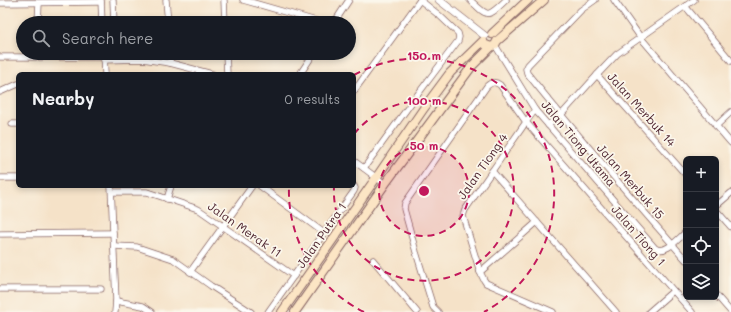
<!DOCTYPE html>
<meta charset="utf-8">
<style>
body{margin:0;font-family:Mali,sans-serif;background:#242831;color:#f1f3f6}
.controls{position:absolute;right:12px;bottom:12px;display:grid;overflow:hidden;border-radius:6px;box-shadow:0 2px 6px #0003}
.controls button{width:36px;height:36px;display:grid;place-items:center;padding:0;border:0;border-bottom:1px solid #363941;background:#171b24;color:#f1f3f6;font:20px sans-serif}
.list{margin:0;padding:0;list-style:none}
h2{display:flex;justify-content:space-between;align-items:center;height:52px;margin:0;padding:0 16px;font-size:17px}
h2 small{font-size:13px;font-weight:400;color:#9ea1a6}
.icon{flex:none;width:22px;height:22px;fill:none;stroke:currentColor;stroke-width:2;stroke-linecap:round;stroke-linejoin:round}
.map{position:relative;flex:none;width:731px;height:312px;overflow:hidden}
.search{position:absolute;background:#171b24;box-shadow:0 2px 6px #0003;left:16px;top:16px;width:340px;height:44px;display:flex;align-items:center;gap:10px;box-sizing:border-box;padding:0 14px;border-radius:22px;color:#9ea1a6;font-size:15px}
.panel{position:absolute;background:#171b24;box-shadow:0 2px 6px #0003;left:16px;top:72px;width:340px;height:116px;border-radius:6px}
.map>svg:first-child{display:block}
</style>
<div class="map">
<svg width="731" height="312" viewBox="0 0 731 312">
<rect width="100%" height="100%" fill="#fbf7ec"/>
<filter id="ink" filterUnits="userSpaceOnUse"><feTurbulence type="fractalNoise" baseFrequency=".025" numOctaves="2"/><feDisplacementMap in="SourceGraphic" scale="8" xChannelSelector="R" yChannelSelector="G"/><feConvolveMatrix kernelMatrix="1 2 1 2 8 2 1 2 1" color-interpolation-filters="sRGB"/></filter>
<filter id="wash" filterUnits="userSpaceOnUse"><feTurbulence type="fractalNoise" baseFrequency=".012" numOctaves="4" result="noise"/><feDisplacementMap in="SourceGraphic" scale="16" xChannelSelector="R" yChannelSelector="G"/><feGaussianBlur stdDeviation="0.9" result="paint"/><feColorMatrix in="noise" values="0 0 0 0 0 0 0 0 0 0 0 0 0 0 0 0 0 1.4 0 .05"/><feComposite in="paint" operator="in"/></filter>
<g filter="url(#wash)">
<rect width="100%" height="100%" fill="#f5e2c8"/>
</g>
<g filter="url(#ink)">
<g fill="none" stroke-linecap="round" stroke-linejoin="round">
<g stroke="#866362" stroke-width="7">
<g id="minor">
<path d="M101,0L102,23"/>
<path d="M113,0L114,23"/>
<path d="M166,0L168,23"/>
<path d="M224,0L225,23"/>
<path d="M243,0L323,23"/>
<path d="M470,0C489,18 487,18 506,0"/>
<path d="M595,0L581,10L528,65L526,69L527,73C578,137 632,198 686,260"/>
<path d="M614,0L641,38L731,143"/>
<path d="M0,3L101,2"/>
<path d="M685,6L731,61"/>
<path d="M38,23L39,3"/>
<path d="M334,23L349,0"/>
<path d="M495,45L535,110L655,248C665,255 678,239 686,232"/>
<path d="M104,53L105,74"/>
<path d="M170,53V63"/>
<path d="M226,53L227,74"/>
<path d="M0,57H104"/>
<path d="M104,60L143,59L170,63L212,74"/>
<path d="M300,74L314,53"/>
<path d="M597,75L686,175"/>
<path d="M354,91L420,0"/>
<path d="M0,92L18,84"/>
<path d="M535,110L526,122L465,210L463,216L480,272L484,280L486,283L553,312"/>
<path d="M12,124H18"/>
<path d="M548,125L561,115L597,75L617,54L694,0"/>
<path d="M716,126L731,112"/>
<path d="M354,161L385,184"/>
<path d="M364,168L412,102L458,41L459,37L458,33L440,16L420,0"/>
<path d="M492,171L616,312"/>
<path d="M0,178H18"/>
<path d="M111,186L116,301L115,312"/>
<path d="M260,186L324,233"/>
<path d="M112,192H147L198,209L294,276"/>
<path d="M167,199L171,186"/>
<path d="M716,206L731,193"/>
<path d="M716,210L731,227"/>
<path d="M0,234L113,233"/>
<path d="M114,246L137,247L173,259L211,286L251,312"/>
<path d="M373,260L417,312"/>
<path d="M190,272L252,186"/>
<path d="M480,272L537,222"/>
<path d="M0,289H101"/>
<path d="M716,295L731,312"/>
<path d="M116,301L143,306L152,312"/>
<path d="M268,312L354,191L355,188L354,186"/>
<path d="M438,312L433,307L416,252L404,209L405,203L487,86C491,82 495,81 500,85L526,122L692,312"/>
<path d="M649,312L673,291"/>
</g>
</g>
<g stroke="#866362" stroke-width="8">
<path id="tertiary" d="M439,0L485,36"/>
</g>
<g stroke="#866362" stroke-width="10">
<g id="secondary">
<path d="M492,34L528,0"/>
<path d="M486,45L491,47L495,45L497,41L544,0"/>
<path d="M282,312L376,178L424,108L450,73L483,41"/>
<path d="M295,312L385,184L472,66L491,47"/>
</g>
</g>
<use href="#minor" stroke="#fff" stroke-width="5.5"/>
<use href="#tertiary" stroke="#fff" stroke-width="7"/>
<use href="#secondary" stroke="#fce5c4" stroke-width="8"/>
</g>
</g>
<circle cx="424" cy="191" r="45" fill="#c2185b" fill-opacity=".12"/>
<g fill="none" stroke="#c2185b" stroke-width="2" stroke-dasharray="7 5">
<circle cx="424" cy="191" r="45"/>
<path d="M354 134A90 90 0 1 1 334 186"/>
<path d="M364 312A135 135 0 0 1 289 186M354 75A135 135 0 1 1 484 312"/>
</g>
<g text-anchor="middle" dominant-baseline="central" stroke-width="3.5" stroke-linejoin="round" paint-order="stroke">
<g font-size="12" fill="#4a1f2b" stroke="#fbf7ec">
<text transform="translate(642 109) rotate(48)">Jalan Merbuk 14</text>
<text transform="translate(579 143) rotate(50)">Jalan Tiong Utama</text>
<text transform="translate(482 166) rotate(-55)">Jalan Tiong 4</text>
<text transform="translate(631 181) rotate(49)">Jalan Merbuk 15</text>
<text transform="translate(245 229) rotate(35)">Jalan Merak 11</text>
<text transform="translate(321 235) rotate(-55)">Jalan Putra 1</text>
<text transform="translate(639 235) rotate(49)">Jalan Tiong 1</text>
</g>
</g>
<circle cx="424" cy="191" r="6" fill="#c2185b" stroke="#fbf7ec" stroke-width="2"/>
<g font-size="12" text-anchor="middle" font-weight="bold" fill="#c2185b" stroke="#fbf7ec" stroke-width="3.5" stroke-linejoin="round" paint-order="stroke">
<text x="424" y="60">150 m</text>
<text x="424" y="105">100 m</text>
<text x="424" y="150">50 m</text>
</g>
</svg>
<div class="controls">
<button>+</button>
<button>−</button>
<button><svg class="icon" aria-label="locate" viewBox="0 0 24 24"><circle cx="12" cy="12" r="6"/><path d="M12 2v4M12 18v4M2 12h4M18 12h4"/></svg></button>
<button><svg class="icon" aria-label="layers" viewBox="0 0 24 24"><path d="M12 4l9 5-9 5-9-5zM3 14l9 5 9-5"/></svg></button>
</div>
<div class="search"><svg class="icon" aria-label="search" viewBox="0 0 24 24"><circle cx="10" cy="10" r="6"/><path d="M15 15l6 6"/></svg>Search here</div>
<section class="panel">
<h2>Nearby<small>0 results</small></h2>
<ul class="list">
</ul>
</section>
</div>
